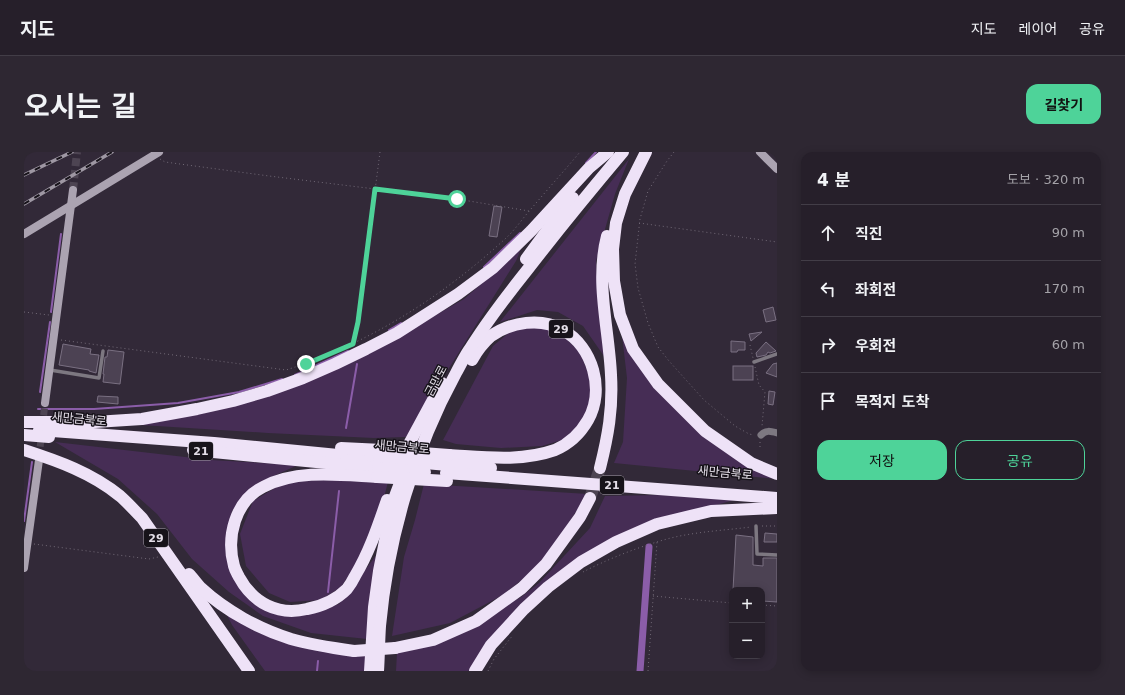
<!DOCTYPE html>
<html lang="ko">
<meta charset="utf-8">
<style>
body{margin:0;font-family:"DejaVu Sans","Noto Sans KR",sans-serif;background:#2e2732;color:#f1f3f6}
.controls{position:absolute;right:12px;bottom:12px;display:grid;overflow:hidden;border-radius:8px;box-shadow:0 2px 10px #0003}
.controls button{width:36px;height:36px;display:grid;place-items:center;padding:0;border:0;border-bottom:1px solid #423d47;background:#261f2a;color:#f1f3f6;font:20px sans-serif}
.stop{position:absolute;width:12px;height:12px;margin:-9px;border:3px solid #4ed399;border-radius:50%;background:#fff}
.stop.end{background:#4ed399;border-color:#fff;box-shadow:0 1px 4px #0008}
.list{margin:0;padding:0;list-style:none}
h2{display:flex;justify-content:space-between;align-items:center;height:52px;margin:0;padding:0 16px;font-size:17px}
h2 small{font-size:13px;font-weight:400;color:#a4a2a8}
.list li{display:grid;grid-template-columns:26px 1fr auto;gap:12px;align-items:center;box-sizing:border-box;height:56px;padding:0 16px;border-top:1px solid #423d47}
.list b{display:block;font-size:15px;white-space:nowrap}
.list em{font-size:13px;font-style:normal;color:#a4a2a8}
.actions{display:flex;gap:8px;padding:12px 16px}
.actions a{flex:1;padding:9px 0;border:1px solid #4ed399;border-radius:12px;text-align:center;font-size:14px;color:#4ed399}
.actions .main{background:#4ed399;color:#111}
.icon{flex:none;width:22px;height:22px;fill:none;stroke:currentColor;stroke-width:2;stroke-linecap:round;stroke-linejoin:round}
.map{position:relative;flex:none;width:753px;height:519px;overflow:hidden;border-radius:12px}
header{display:flex;align-items:center;gap:24px;box-sizing:border-box;height:56px;padding:0 20px;background:#261f2a;border-bottom:1px solid #423d47}
header strong{font-size:19px}
nav{display:flex;gap:22px;margin-inline-start:auto;font-size:14px}
.intro{display:flex;align-items:center;justify-content:space-between;box-sizing:border-box;height:96px;padding:0 24px}
h1{margin:0;font-size:28px}
.button{padding:10px 18px;border-radius:12px;background:#4ed399;color:#111;font-size:14px;font-weight:700}
main{display:flex;gap:24px;padding:0 24px}
aside{flex:1;background:#261f2a;border-radius:12px;box-shadow:0 2px 10px #0003}
.map>svg:first-child{display:block}
</style>
<header>
<strong>지도</strong>
<nav><a>지도</a><a>레이어</a><a>공유</a></nav>
</header>
<div class="intro"><h1>오시는 길</h1><a class="button">길찾기</a></div>
<main>
<div class="map">
<svg width="753" height="519" viewBox="0 0 753 519">
<rect width="100%" height="100%" fill="#322938"/>
<g fill="#462d55">
<path d="M605,7L591,42L572,109L575,162L582,207L559,174L534,160L513,158L476,170Z"/>
<path d="M497,97L492,109L382,285L350,286L244,281L101,272L216,252L331,209L440,147Z"/>
<path d="M512,175L535,180L556,200L566,226V250L558,269L541,287L518,294L477,296L432,292L419,288L469,194L488,178Z"/>
<path d="M597,175L651,257L753,327L590,311L599,290L603,226Z"/>
<path d="M31,290L187,308L274,313L234,331L208,359L202,390L220,441L287,461L315,452L354,401L343,487L287,481L239,464L205,440L168,407L133,362L94,327Z"/>
<path d="M309,327L364,330L359,349L337,405L317,435L297,448L266,450L245,441L222,414L216,382L229,349L261,330Z"/>
<path d="M400,332L564,342L517,412L479,443L426,471L368,484L380,405L391,368Z"/>
<path d="M638,343L710,348L609,377L530,425L447,519H372L373,501L412,491L497,445L515,431L566,376L581,344Z"/>
<path d="M201,459L258,490L342,502L343,519H241L208,473Z"/>
</g>
<g fill="none" stroke-linecap="round" stroke-linejoin="round">
<g stroke="#8b5da9" stroke-width="2">
<path d="M562,11L572,0"/>
<path d="M460,115L496,81"/>
<path d="M27,160L37,82"/>
<path d="M365,178L377,171"/>
<path d="M271,223L324,199"/>
<path d="M16,240L26,170"/>
<path d="M14,257H70L154,251L215,240L258,227"/>
<path d="M322,276L333,212"/>
<path d="M0,369L8,310"/>
<path d="M304,440L315,339"/>
<path d="M293,519L294,509"/>
</g>
<path stroke="#8b5da9" stroke-width="7" d="M616,519L625,395"/>
</g>
<g fill="#4c4253" stroke="#7a7082">
<path d="M470,54L478,55L473,85L465,84Z"/>
<path d="M749,155L752,168L742,170L739,158Z"/>
<path d="M738,180L727,189L725,182Z"/>
<path d="M707,189L721,190V198H714L713,200H707Z"/>
<path d="M742,190L752,199L746,201L744,200L742,203L733,205L732,201Z"/>
<path d="M39,192L67,197L66,202L75,203L72,221L65,219V218L35,213Z"/>
<path d="M84,198L100,200L96,232L79,230L80,222H79L81,205H83Z"/>
<path d="M753,211V225L742,221L749,212Z"/>
<rect x="709" y="214" width="20" height="14"/>
<path d="M745,239L751,240L749,253L744,252Z"/>
<path d="M74,244L94,245V252L73,250Z"/>
<path d="M741,381L753,382V390H740Z"/>
<path d="M712,383L729,385V413L739,414V406H753V450L738,449V438H709Z"/>
</g>
<g fill="none" stroke-linecap="round" stroke-linejoin="round">
<path stroke="#4d4452" stroke-width="7" stroke-dasharray="7 3.5" stroke-linecap="butt" d="M15,305L21,251"/>
<path stroke="#4d4452" stroke-width="8" stroke-dasharray="8 4" stroke-linecap="butt" d="M49,38L53,0"/>
<path stroke="#4d4452" stroke-width="12" stroke-dasharray="12 6" stroke-linecap="butt" d="M566,346L576,316"/>
<g stroke="#726a77" stroke-width="1" stroke-dasharray="1 3" stroke-linecap="butt">
<path d="M650,0L643,9L624,39L616,67L611,112L614,136L624,171L634,195L645,209L680,248L711,274L725,282L730,283"/>
<path d="M136,7L141,10L245,24L433,47L505,59"/>
<path d="M615,71L753,90"/>
<path d="M0,160L25,163"/>
<path d="M37,188L262,218C344,192 418,145 481,87C491,78 498,67 507,57C523,38 540,19 556,0"/>
<path d="M329,191L334,170L356,0"/>
<path d="M726,193L729,206"/>
<path d="M731,215L735,233L741,240L738,274"/>
<path d="M736,295V289"/>
<path d="M738,374H753"/>
<path d="M10,392L125,407L134,405"/>
<path d="M559,420C580,409 609,397 633,390C663,380 695,379 727,375"/>
<path d="M629,444L708,451"/>
<path d="M738,453L753,454"/>
<path d="M464,519L470,507L489,483"/>
<path d="M624,519L633,390"/>
</g>
<g stroke="#7d7881" stroke-width="3.5">
<path d="M730,210L753,202"/>
<path d="M26,218L75,226L79,199"/>
<path d="M732,374L733,402L753,403"/>
</g>
<path stroke="#7d7881" stroke-width="7" d="M737,283C742,278 746,279 753,281"/>
<g stroke="#aba3b1" stroke-width="8">
<path d="M736,0L753,17"/>
<path d="M0,82L135,0"/>
<path d="M21,251L49,38"/>
<path d="M0,416L15,308"/>
</g>
<g stroke="#eee2f7" stroke-width="12">
<path d="M622,0L601,42L592,71L589,97L590,129L596,163L609,197L634,232L681,279L727,311L753,322"/>
<path d="M502,107L527,73L549,46"/>
<path d="M0,270H71L118,267L173,257L209,249L243,239L279,226L311,212L342,197L373,181L434,142L469,116L507,79L565,16L584,0"/>
<path d="M15,278L190,291L355,307"/>
<path d="M0,283L25,285"/>
<path d="M317,296L358,298"/>
<path d="M0,298C34,309 68,321 96,344C104,351 111,359 118,366L225,519"/>
<path d="M169,298L354,316"/>
<path d="M425,303C460,305 497,310 531,298C545,292 556,282 564,268C581,238 569,195 539,178C517,165 487,170 467,184C459,191 453,199 448,208"/>
<path d="M378,309L385,292L418,231"/>
<path d="M424,313L467,316"/>
<path d="M576,316C584,284 589,257 587,223C585,177 571,130 583,84"/>
<path d="M422,321L753,346"/>
<path d="M353,325C316,323 273,317 239,335C211,349 202,385 210,414C211,418 213,421 215,425C229,451 254,464 283,457C299,454 312,448 323,437C326,433 329,428 331,424C345,401 354,374 363,348"/>
<path d="M165,422C169,426 173,432 177,436C202,459 235,477 267,487C288,493 309,496 330,499"/>
<path d="M371,496L409,488L452,469L498,436L522,412L556,365L566,346"/>
<path d="M346,519L350,455L355,419L362,384L370,347L381,318"/>
<path d="M354,519C355,504 355,489 356,474C364,386 390,298 432,221C437,212 441,203 447,195C464,168 484,142 504,117C535,77 567,38 599,0"/>
<path d="M451,519L467,493L500,457L524,435L557,410L592,390L633,372L687,359L753,356"/>
</g>
<g stroke="#9e97a3" stroke-width="3.5">
<g id="rail">
<path d="M0,23L48,0"/>
<path d="M0,52L88,0"/>
</g>
</g>
<use href="#rail" stroke="#17131a" stroke-width="2" stroke-dasharray="6" stroke-linecap="butt"/>
<g stroke="#eee2f7" stroke-width="12">
<path d="M358,298L425,303"/>
<path d="M355,307L424,313"/>
<path d="M354,316L401,320"/>
<path d="M353,325L423,329"/>
<path d="M330,499L371,496"/>
</g>
</g>
<g fill="none" stroke-linecap="round" stroke-linejoin="round">
<path stroke="#4ed399" stroke-width="5" d="M282,212L329,192L334,170L351,37L433,47"/>
</g>
<g text-anchor="middle" dominant-baseline="central" stroke-width="3" stroke-linejoin="round" paint-order="stroke">
<g fill="#17131a" stroke="#a6a1aa" stroke-width="1">
<rect x="525" y="168" width="24" height="18" rx="3"/>
<rect x="165" y="290" width="24" height="18" rx="3"/>
<rect x="576" y="324" width="24" height="18" rx="3"/>
<rect x="120" y="377" width="24" height="18" rx="3"/>
</g>
<g font-size="11" font-weight="bold" fill="#e4dee8">
<text x="537" y="177">29</text>
<text x="177" y="299">21</text>
<text x="588" y="333">21</text>
<text x="132" y="386">29</text>
</g>
<g font-size="12" fill="#e4dee8" stroke="#17131a">
<text transform="translate(412 229) rotate(-62)">금만로</text>
<text transform="translate(55 267) rotate(5)">새만금북로</text>
<text transform="translate(378 295) rotate(5)">새만금북로</text>
<text transform="translate(701 321) rotate(5)">새만금북로</text>
</g>
</g>
</svg>
<div class="controls">
<button>+</button>
<button>−</button>
</div>
<div class="stop" style="left:433px;top:47px"></div>
<div class="stop end" style="left:282px;top:212px"></div>
</div>
<aside>
<h2>4 분<small>도보 · 320 m</small></h2>
<ul class="list">
<li><svg class="icon" aria-label="ahead" viewBox="0 0 24 24"><path d="M12 20V5M6 11l6-6 6 6"/></svg><div><b>직진</b></div><em>90 m</em></li>
<li><svg class="icon" aria-label="left" viewBox="0 0 24 24"><path d="M17 20v-9H6M10 6l-5 5 5 5"/></svg><div><b>좌회전</b></div><em>170 m</em></li>
<li><svg class="icon" aria-label="right" viewBox="0 0 24 24"><path d="M7 20v-9h11M14 6l5 5-5 5"/></svg><div><b>우회전</b></div><em>60 m</em></li>
<li><svg class="icon" aria-label="arrive" viewBox="0 0 24 24"><path d="M6 21V4h12l-3 4 3 4H6"/></svg><div><b>목적지 도착</b></div></li>
</ul>
<div class="actions"><a class="main">저장</a><a>공유</a></div>
</aside>
</main>
